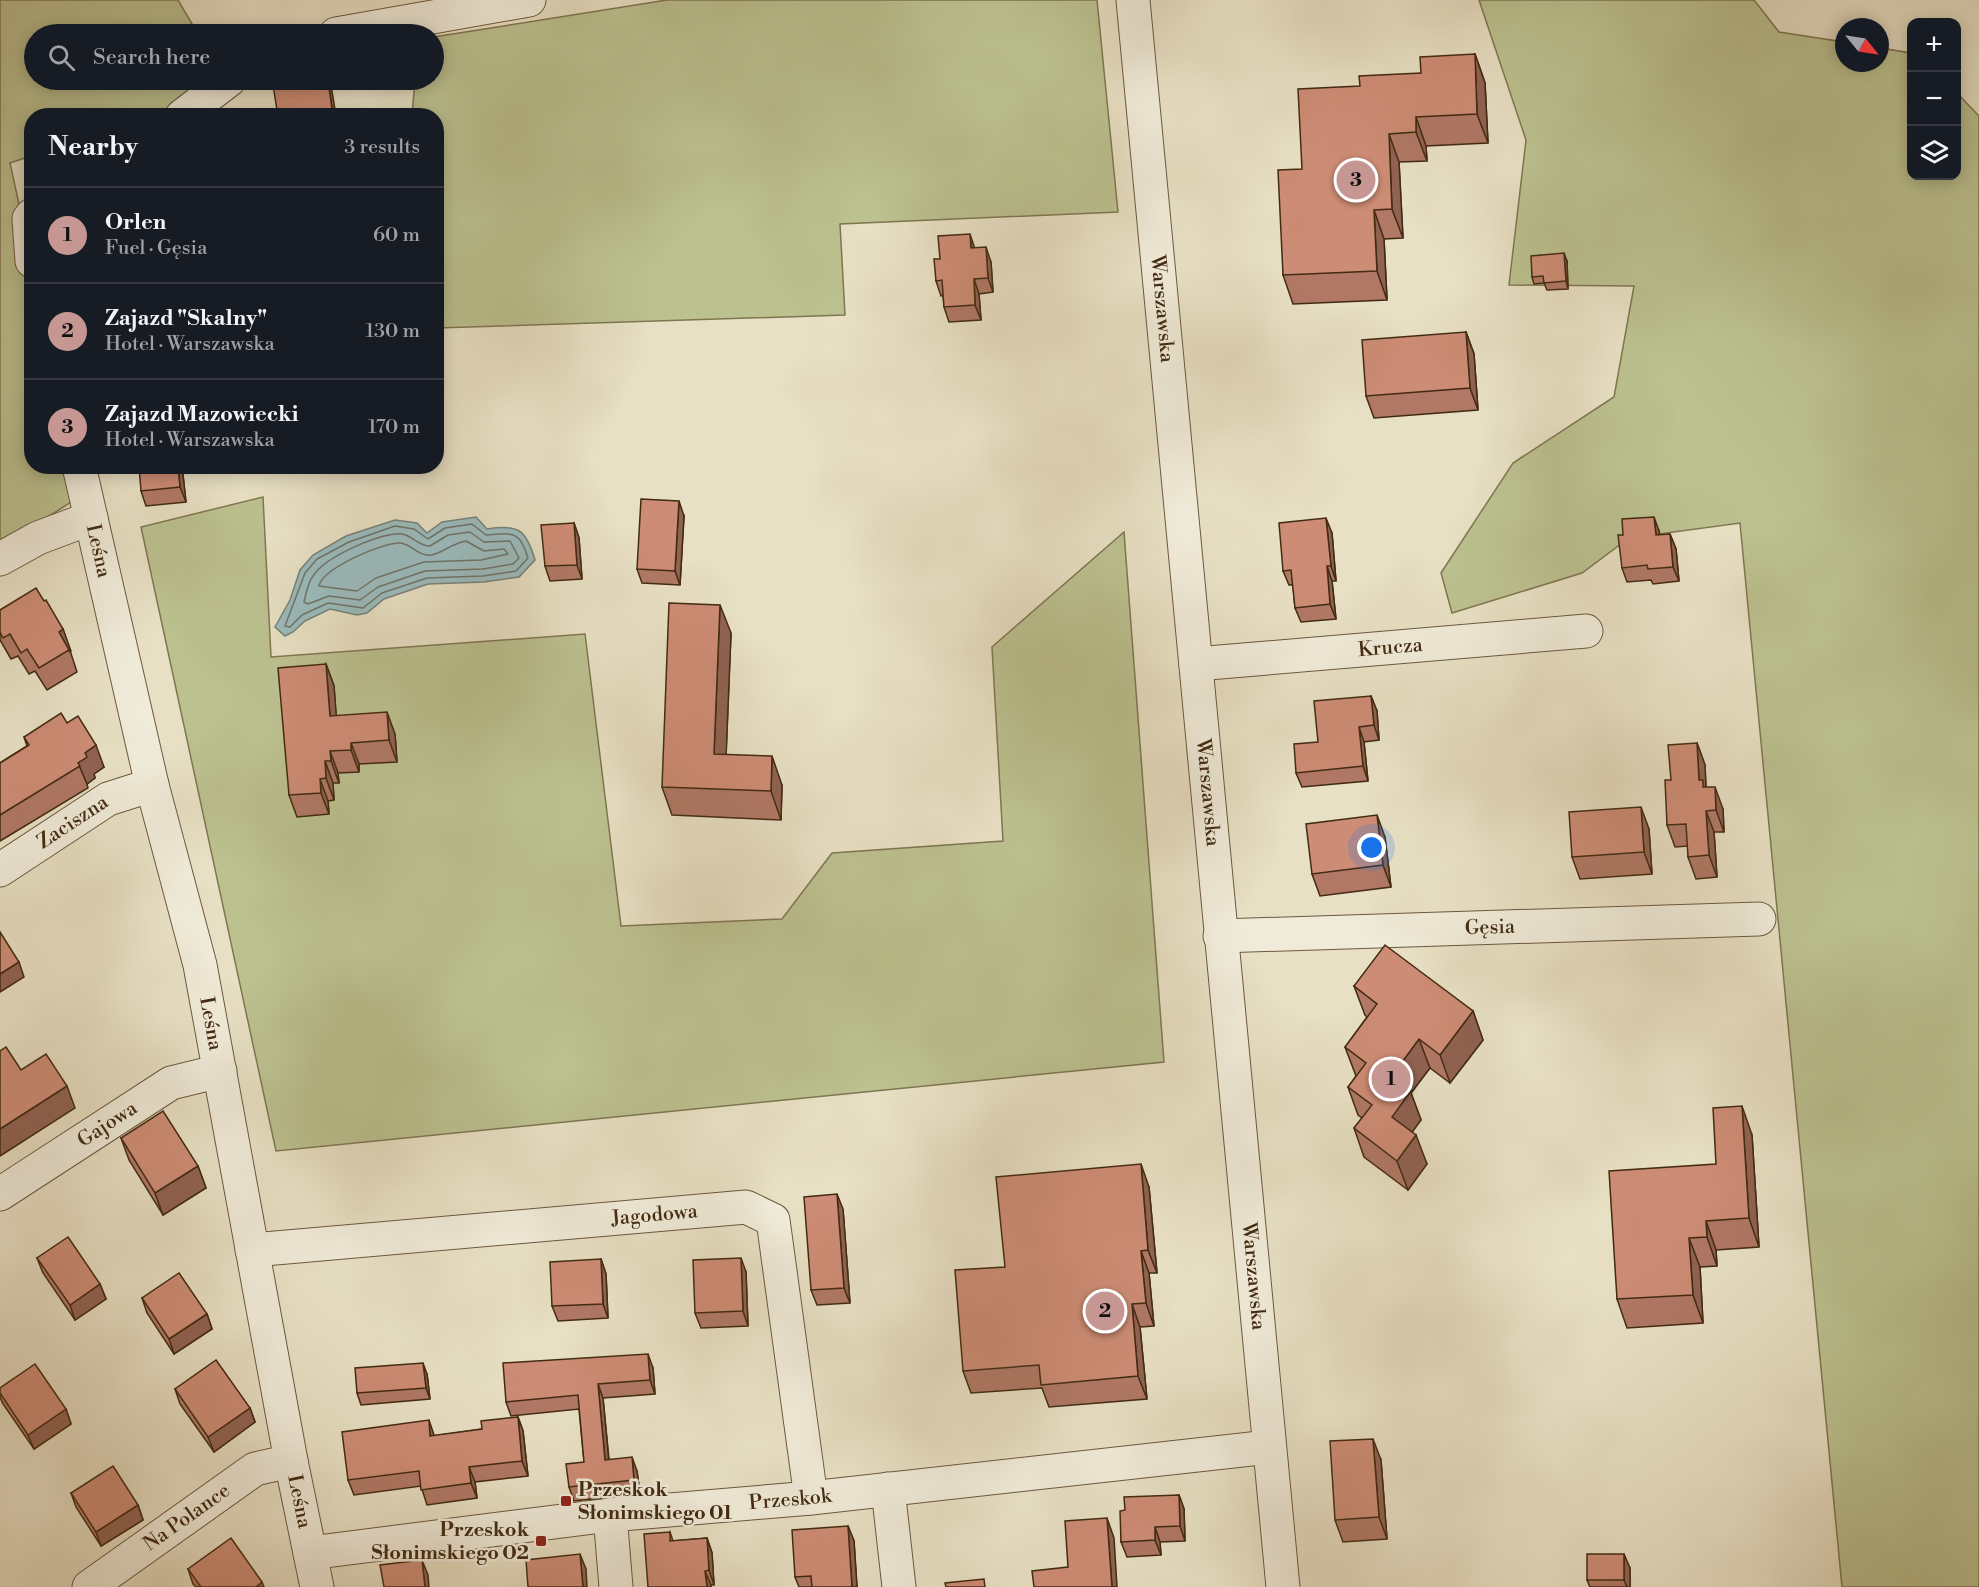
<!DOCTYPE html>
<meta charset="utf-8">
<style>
body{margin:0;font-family:"Libre Bodoni",serif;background:#20242c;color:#f1f3f6}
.controls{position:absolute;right:18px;top:18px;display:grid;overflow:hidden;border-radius:12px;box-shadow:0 3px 15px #0003}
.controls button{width:54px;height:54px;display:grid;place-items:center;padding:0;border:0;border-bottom:2px solid #363941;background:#171b24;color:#f1f3f6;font:30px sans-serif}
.compass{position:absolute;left:1835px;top:18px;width:54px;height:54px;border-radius:50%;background:#171b24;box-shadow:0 3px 15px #0003;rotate:120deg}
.you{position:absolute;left:1372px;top:848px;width:21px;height:21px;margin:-15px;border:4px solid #fff;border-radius:50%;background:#1a73e8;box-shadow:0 0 0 9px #1a73e833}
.badge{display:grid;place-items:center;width:39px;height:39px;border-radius:50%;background:#c59692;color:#111;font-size:20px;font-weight:700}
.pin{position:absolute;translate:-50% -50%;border:3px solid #fff;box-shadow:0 2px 6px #0006}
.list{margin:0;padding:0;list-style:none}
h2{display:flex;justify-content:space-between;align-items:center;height:78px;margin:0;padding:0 24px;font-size:26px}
h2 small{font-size:20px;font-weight:400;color:#9ea1a6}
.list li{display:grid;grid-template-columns:39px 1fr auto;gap:18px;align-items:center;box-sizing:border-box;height:96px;padding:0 24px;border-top:2px solid #363941}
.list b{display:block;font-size:22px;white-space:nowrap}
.list p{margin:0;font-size:20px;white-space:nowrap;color:#9ea1a6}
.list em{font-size:20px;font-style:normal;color:#9ea1a6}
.icon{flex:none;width:33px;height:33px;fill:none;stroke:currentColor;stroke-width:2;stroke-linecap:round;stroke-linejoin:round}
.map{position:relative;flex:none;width:1979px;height:1587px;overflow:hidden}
.search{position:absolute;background:#171b24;box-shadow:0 3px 15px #0003;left:24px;top:24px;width:420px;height:66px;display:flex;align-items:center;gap:15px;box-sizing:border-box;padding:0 21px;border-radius:33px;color:#9ea1a6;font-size:22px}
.panel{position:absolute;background:#171b24;box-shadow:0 3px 15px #0003;left:24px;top:108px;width:420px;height:366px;border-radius:24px}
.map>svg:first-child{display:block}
</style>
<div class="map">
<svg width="1979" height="1587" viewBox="0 0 1979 1587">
<rect width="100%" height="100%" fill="#e8e0c4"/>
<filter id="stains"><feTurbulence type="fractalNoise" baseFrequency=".00333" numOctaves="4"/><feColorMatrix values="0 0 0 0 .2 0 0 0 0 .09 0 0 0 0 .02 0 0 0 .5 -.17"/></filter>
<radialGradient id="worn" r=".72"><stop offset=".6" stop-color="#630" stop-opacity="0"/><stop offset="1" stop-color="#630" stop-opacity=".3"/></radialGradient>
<g fill="#bcc190" stroke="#7f7651" stroke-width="1.5">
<path d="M0,0H178L198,34H34V80H223L232,95L165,115L32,116L31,156L10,163L31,259L32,466L78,467L84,494L0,547Z"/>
<path d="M667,0H1097L1118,212L840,224L845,315L437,328L436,116L412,115L415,80H434V37Z"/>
<path d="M1479,0H1754L1779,32L1844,42V63H1880V48L1911,53L1912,176H1956L1957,93L1979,116V1587H1842L1740,523L1629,538L1582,573L1452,613L1441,573L1513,463L1614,397L1634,286L1509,285L1526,140Z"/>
<path d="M263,497L271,657L585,634L621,926L782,919L832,853L1003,841L992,647L1124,532L1164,1062L276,1151L141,527Z"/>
</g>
<path fill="#9bbbbd" stroke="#778179" stroke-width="1.5" d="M476,517L487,529C518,524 526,529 535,560L519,577L484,582L428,584L384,599L367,613L357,615L330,609L305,621L293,632L285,636L275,627L290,600L300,570L313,555L346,536L395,520L417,523L427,533L442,522Z"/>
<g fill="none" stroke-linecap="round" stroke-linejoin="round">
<g stroke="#6e7368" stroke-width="1.5">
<path d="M472,524L486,535C511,534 519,528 528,558L516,571L483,576L427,578L382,593L363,608L328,603L302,615L290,627L285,626L305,573L317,559L349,542L395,526L414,529L428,539L445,528Z"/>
<path d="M470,532L484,542L510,541L519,558L513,564L483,569L425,571L378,587L360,600L329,596L308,604L304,602C306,594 308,582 313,576C325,557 374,536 396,534C411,532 416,546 430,546L448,535Z"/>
<path d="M466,541L484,551L504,549L508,554L481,560L424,562L376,578L357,591L319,586C323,568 380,544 398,543C411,542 417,557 432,555C444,552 451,544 466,541Z"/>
</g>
<g stroke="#6c583e" stroke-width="35">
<g id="minor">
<path id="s1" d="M1133,0L1283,1587"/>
<path d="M336,34L529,0"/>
<path d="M182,116L229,80"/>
<path d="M32,215L29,219L32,261"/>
<path id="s2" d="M79,466L152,785L200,965L291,1461L317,1587"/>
<path d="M0,559L38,538L91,518"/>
<path id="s3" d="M1196,664L1586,631"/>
<path id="s4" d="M0,870L108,799L152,785"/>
<path id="s5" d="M1220,936L1759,919"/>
<path id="s6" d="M0,1194L171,1083L220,1071"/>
<path id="s7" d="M252,1250L746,1207L773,1220L811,1498"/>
<path d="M888,1489L899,1587"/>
<path d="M610,1515L616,1587"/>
<path id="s8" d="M310,1553L610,1515L811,1498L1269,1447"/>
<path id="s9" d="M89,1587L255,1469L291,1461"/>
</g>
</g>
<use href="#minor" stroke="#f0ebd9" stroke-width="33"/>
</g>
<g fill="#b07865" stroke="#422b12" stroke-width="1.5">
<path d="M1475,54L1485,83L1488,143L1426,146L1427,161L1399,162L1403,238L1384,239L1387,300L1293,304L1283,275L1302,169L1360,86L1421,73Z"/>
<path d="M975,248L991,262L993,292L979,294L981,320L949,322L944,307L943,295L941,296L936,281L940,259Z"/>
<path d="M1567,261L1568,289L1547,290L1544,283L1534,284L1532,277Z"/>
<path d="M1466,332L1474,354L1478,410L1374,418L1366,396Z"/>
<path d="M182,466L186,502L146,506L141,491Z"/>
<path d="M684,516L680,585L642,583L637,569Z"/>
<path d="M574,523L579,538L582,579L550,581L545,566Z"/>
<path d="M1659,531L1660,535L1670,534L1676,549L1679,581L1653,584L1651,580L1627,582L1622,568Z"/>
<path d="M1332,533L1336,581H1332L1336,619L1301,622L1295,608L1293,585H1289L1283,571Z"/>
<path d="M44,601L63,629L77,672L47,690L35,671L29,674L18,656L11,659L0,640V610Z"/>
<path d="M731,633L726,755L782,785L781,820L672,815L662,787Z"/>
<path d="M326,664L334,686L336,716L395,734L397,762L359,764V772L338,773L339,783H333L334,800L328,801L329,814L297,817L289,795Z"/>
<path d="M1371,696L1377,711L1379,740L1364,742L1368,781L1302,787L1296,773L1318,742Z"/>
<path d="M67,723L104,767L94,774L95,778L87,784L88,788L0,841V763L27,746L24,737Z"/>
<path d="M1697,743L1705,765L1706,787L1723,809L1724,832H1714L1717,877L1696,879L1688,857V846L1675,847L1667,825L1671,780Z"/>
<path d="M1649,829L1652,874L1580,879L1572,857Z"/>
<path d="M1385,837L1391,887L1320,896L1312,874Z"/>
<path d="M1354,986L1473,1011L1483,1040L1450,1083L1430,1068L1411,1093L1421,1120L1412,1132L1427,1164L1408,1190L1364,1157L1354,1128L1362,1118L1358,1115L1348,1087L1356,1076L1345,1047L1367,1017L1365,1015Z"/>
<path d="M1752,1135L1759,1247L1716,1250L1717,1266L1700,1267L1703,1323L1627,1328L1617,1299L1716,1164Z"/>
<path d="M121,1138L198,1166L206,1188L163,1215L129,1160Z"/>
<path d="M1149,1187L1157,1273H1149L1154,1326L1140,1327L1147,1399L1049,1407L1042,1388L971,1393L963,1371L1005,1267Z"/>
<path d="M843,1209L850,1303L817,1305L811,1290Z"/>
<path d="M37,1258L100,1284L106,1299L75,1320L43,1273Z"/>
<path d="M601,1259L606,1274L608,1318L558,1321L552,1306Z"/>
<path d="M746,1272L748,1326L701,1328L695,1313Z"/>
<path d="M142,1298L207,1314L212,1329L174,1354L147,1313Z"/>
<path d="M653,1368L655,1394L603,1398L609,1459L637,1471L640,1494L574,1501L569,1487L584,1462L579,1409L511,1416L506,1402Z"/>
<path d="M427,1374L430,1399L361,1405L357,1393Z"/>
<path d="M0,1388L66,1409L71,1424L34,1449L3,1404L0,1397Z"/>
<path d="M175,1389L250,1408L255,1422L214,1452L180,1404Z"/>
<path d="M518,1417L523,1431L528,1476L475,1482L477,1498L427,1505L421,1486L354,1495L348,1480L434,1436L482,1429Z"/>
<path d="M1381,1460L1387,1539L1343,1542L1335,1520Z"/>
<path d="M71,1493L138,1505L143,1520L101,1546L76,1507Z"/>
<path d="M1179,1495L1184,1509L1185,1541L1160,1542L1161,1555L1127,1557L1121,1542L1125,1510Z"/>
<path d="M848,1526L854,1541L857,1587H799L795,1577Z"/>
<path d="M670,1532L673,1541L707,1538L712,1553L714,1585H711V1587H648Z"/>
<path d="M1630,1568V1587H1590L1587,1580Z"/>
<path d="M188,1569L264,1587H196L193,1584Z"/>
</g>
<g fill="#906252" stroke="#422b12" stroke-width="1.5">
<path d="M1475,54L1485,83L1488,143L1477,114Z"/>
<path d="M328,80L332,91L336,116H333Z"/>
<path d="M1416,117L1426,146L1427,161L1416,132Z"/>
<path d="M1389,134L1399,162L1403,238L1392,209Z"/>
<path d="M1374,210L1384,239L1387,300L1377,271Z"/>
<path d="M970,234L975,249L971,248Z"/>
<path d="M986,247L991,262L993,292L988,278Z"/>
<path d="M1564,253L1567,261L1568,289L1566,281Z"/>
<path d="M974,279L979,294L981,320L975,305Z"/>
<path d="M1466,332L1474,354L1478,410L1470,388Z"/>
<path d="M178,466H182L186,502L180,487Z"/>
<path d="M679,501L684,516L680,585L675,571Z"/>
<path d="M1654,517L1659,531L1661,550L1656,535Z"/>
<path d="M1326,518L1332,533L1336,581L1331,566Z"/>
<path d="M574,523L579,538L582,579L577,565Z"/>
<path d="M1670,534L1676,549L1679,581L1673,567Z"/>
<path d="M1327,566L1332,581L1336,619L1330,604Z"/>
<path d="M720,605L731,633L725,783L714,754Z"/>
<path d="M63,629L71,651L70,652L59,632Z"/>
<path d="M326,664L334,686L338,738L330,716Z"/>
<path d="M1371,696L1377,711L1379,740L1374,725Z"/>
<path d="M387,712L395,734L397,762L389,740Z"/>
<path d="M1359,727L1364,742L1368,781L1363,766Z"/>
<path d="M351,743L359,764V772L351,750Z"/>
<path d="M1697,743L1705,765L1706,789L1711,802L1699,780Z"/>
<path d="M96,745L104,767L94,774L95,778L87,784L78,763L85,753Z"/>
<path d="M330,751L338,773L339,783L331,761Z"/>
<path d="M772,756L782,785L781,820L771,791Z"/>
<path d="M325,761L333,783L334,800L326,778Z"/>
<path d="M320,779L328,801L329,814L321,793Z"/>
<path d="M1715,787L1723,809L1724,832L1716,810Z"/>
<path d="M1641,807L1649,829L1652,874L1644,852Z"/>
<path d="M1706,811L1714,832L1717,877L1709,855Z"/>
<path d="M1377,815L1385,837L1391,887L1383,865Z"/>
<path d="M19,962L24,977L0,992V974Z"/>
<path d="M1473,1011L1483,1040L1450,1083L1440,1055Z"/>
<path d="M1419,1039L1430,1068L1411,1093L1421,1120L1402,1146L1392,1117L1391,1077Z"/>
<path d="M67,1086L75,1108L0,1156V1129Z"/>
<path d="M1742,1106L1752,1135L1759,1247L1749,1218Z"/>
<path d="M1416,1135L1427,1164L1408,1190L1397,1161Z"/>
<path d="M1141,1164L1149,1187L1157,1273L1148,1250Z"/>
<path d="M198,1166L206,1188L163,1215L155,1193Z"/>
<path d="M837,1194L843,1209L850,1303L844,1288Z"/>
<path d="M1706,1221L1716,1250L1717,1266L1707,1237Z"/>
<path d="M1689,1238L1700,1267L1703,1323L1693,1295Z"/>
<path d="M1141,1251L1149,1273L1154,1326L1146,1303Z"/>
<path d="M741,1258L746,1272L748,1326L743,1311Z"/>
<path d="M601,1259L606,1274L608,1318L603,1304Z"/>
<path d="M100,1284L106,1299L75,1320L70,1305Z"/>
<path d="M1132,1304L1140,1327L1147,1399L1138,1376Z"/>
<path d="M207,1314L212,1329L174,1354L169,1339Z"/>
<path d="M648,1354L653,1368L655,1394L650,1380Z"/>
<path d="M423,1363L427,1374L430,1399L426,1388Z"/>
<path d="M598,1384L603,1398L610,1474L605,1460Z"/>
<path d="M250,1408L255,1422L214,1452L208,1437Z"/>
<path d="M66,1409L71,1424L34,1449L28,1435Z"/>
<path d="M518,1417L523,1431L528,1476L522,1461Z"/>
<path d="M429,1420L434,1435L436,1451L430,1436Z"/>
<path d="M1373,1439L1381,1460L1387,1539L1379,1517Z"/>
<path d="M632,1457L637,1471L640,1494L634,1480Z"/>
<path d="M469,1467L475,1482L477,1498L471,1483Z"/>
<path d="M1179,1495L1184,1509L1185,1541L1180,1526Z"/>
<path d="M138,1505L143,1520L101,1546L96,1532Z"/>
<path d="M1107,1518L1114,1538L1117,1587H1112Z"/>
<path d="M848,1526L854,1541L857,1587H852Z"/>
<path d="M1155,1527L1160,1542L1161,1555L1155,1540Z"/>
<path d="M707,1538L712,1553L714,1585L709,1570Z"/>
<path d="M580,1554L586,1569L587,1587H583Z"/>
<path d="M1624,1554L1630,1568V1587H1627L1624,1580Z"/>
<path d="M422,1560L428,1575L429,1587H425Z"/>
<path d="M705,1571L711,1585V1587H707Z"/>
<path d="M262,1582L264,1587H256Z"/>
</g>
<g fill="#cd8c75" stroke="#422b12" stroke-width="1.5">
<path d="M1475,54L1477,114L1416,117V132L1389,134L1392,209L1374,210L1377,271L1283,275L1278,170L1302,169L1298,89L1360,86L1359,76L1421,73L1420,57Z"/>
<path d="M309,80H328L333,116H278L273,85Z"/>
<path d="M970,234L971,248L986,247L988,278L974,279L975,305L944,307L942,280L936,281L934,259H940L938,236Z"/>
<path d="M1564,253L1566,281L1544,283L1543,276L1532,277L1531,256Z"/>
<path d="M1466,332L1470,388L1366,396L1362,340Z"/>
<path d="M139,466H178L180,487L141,491Z"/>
<path d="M641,499L679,501L675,571L637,569Z"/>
<path d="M1654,517L1656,535L1670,534L1673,567L1648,569L1647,565L1622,568L1618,535H1623L1622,519Z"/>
<path d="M1326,518L1331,566H1327L1330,604L1295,608L1291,570L1283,571L1279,523Z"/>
<path d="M574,523L577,565L545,566L541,525Z"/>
<path d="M36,588L44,601L46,600L63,629L59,632L69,650L39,668L27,649L21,653L10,634L3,638L0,632V610Z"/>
<path d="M669,603L720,605L714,754L772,756L771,791L662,787Z"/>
<path d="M326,664L330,716L387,712L389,740L351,743V750L330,751L331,761H325L326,778L320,779L321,793L289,795L278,668Z"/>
<path d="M1371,696L1374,725L1359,727L1363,766L1296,773L1294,744L1318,742L1314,701Z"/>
<path d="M61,713L67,723L78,716L96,745L85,753L87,757L78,763L80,766L0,815V763L29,745L24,737Z"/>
<path d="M1697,743L1699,780H1703V787H1715L1716,810L1706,811L1709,855L1688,857L1686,824L1667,825L1665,780H1671L1668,745Z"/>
<path d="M1641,807L1644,852L1572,857L1569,812Z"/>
<path d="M1377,815L1383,865L1312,874L1306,824Z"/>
<path d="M0,932L19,962L0,974Z"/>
<path d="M1385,945L1473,1011L1440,1055L1419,1039L1391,1077L1411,1091L1392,1117L1416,1135L1397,1161L1354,1128L1372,1105L1348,1087L1366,1063L1345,1047L1377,1004L1354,986Z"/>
<path d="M6,1047L21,1070L46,1054L67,1086L0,1129V1051Z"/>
<path d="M1742,1106L1749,1218L1706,1221L1707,1237L1689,1238L1693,1295L1617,1299L1609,1171L1716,1164L1713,1108Z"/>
<path d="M163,1111L198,1166L155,1193L121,1138Z"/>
<path d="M1141,1164L1148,1250L1141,1251L1146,1303L1132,1304L1138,1376L1041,1385L1039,1365L963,1371L955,1270L1005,1267L996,1177Z"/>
<path d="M837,1194L844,1288L811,1290L804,1197Z"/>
<path d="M68,1237L100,1284L70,1305L37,1258Z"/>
<path d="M741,1258L743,1311L695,1313L693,1260Z"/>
<path d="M601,1259L603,1304L552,1306L550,1262Z"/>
<path d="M179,1273L207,1314L169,1339L142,1298Z"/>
<path d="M648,1354L650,1380L598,1384L605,1460L632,1457L634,1480L569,1487L566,1464L584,1462L578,1395L506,1402L503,1363Z"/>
<path d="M216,1360L250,1408L208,1437L175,1389Z"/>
<path d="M423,1363L426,1388L357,1393L355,1368Z"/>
<path d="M35,1364L66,1409L28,1435L0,1393V1388Z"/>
<path d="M518,1417L522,1461L469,1467L471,1483L421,1490L419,1471L348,1480L342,1432L429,1420L430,1436L482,1429L481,1421Z"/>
<path d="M1373,1439L1379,1517L1335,1520L1330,1441Z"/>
<path d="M113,1466L138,1505L96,1532L71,1493Z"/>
<path d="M1179,1495L1180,1526L1155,1527V1540L1121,1542L1120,1511L1125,1510L1124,1497Z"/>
<path d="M1107,1518L1112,1587H1034L1032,1571L1068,1567L1065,1521Z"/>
<path d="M848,1526L852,1587H812L811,1576L795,1577L792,1530Z"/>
<path d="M670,1532V1541L707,1538L709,1570L705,1571L707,1587H648L644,1534Z"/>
<path d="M231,1538L262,1582L256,1587H201L188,1569Z"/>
<path d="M580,1554L583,1587H528L526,1560Z"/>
<rect x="1587" y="1554" width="37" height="26"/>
<path d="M422,1560L425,1587H384L380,1565Z"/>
<path d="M984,1579L985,1587H946L945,1583Z"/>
</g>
<g fill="#8f2418" stroke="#f0ebd9" stroke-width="2">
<rect x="560" y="1495" width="12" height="12" rx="3"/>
<rect x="535" y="1535" width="12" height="12" rx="3"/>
</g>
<g text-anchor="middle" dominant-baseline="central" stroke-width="5" stroke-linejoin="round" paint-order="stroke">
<g font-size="20" fill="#422b12" stroke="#f0ebd9">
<text stroke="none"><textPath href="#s1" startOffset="310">Warszawska</textPath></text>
<text stroke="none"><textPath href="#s2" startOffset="87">Leśna</textPath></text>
<text stroke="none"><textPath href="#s3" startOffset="195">Krucza</textPath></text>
<text stroke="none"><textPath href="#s1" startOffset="796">Warszawska</textPath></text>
<text stroke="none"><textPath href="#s4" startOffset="87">Zaciszna</textPath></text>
<text stroke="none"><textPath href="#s5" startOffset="270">Gęsia</textPath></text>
<text stroke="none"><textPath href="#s2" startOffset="573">Leśna</textPath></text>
<text stroke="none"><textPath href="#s6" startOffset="128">Gajowa</textPath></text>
<text stroke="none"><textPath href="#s7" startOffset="404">Jagodowa</textPath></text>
<text stroke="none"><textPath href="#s1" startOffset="1282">Warszawska</textPath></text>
<text stroke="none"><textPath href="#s8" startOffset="483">Przeskok</textPath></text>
<text stroke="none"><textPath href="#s2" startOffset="1059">Leśna</textPath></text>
<text stroke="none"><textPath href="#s9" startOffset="120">Na Polance</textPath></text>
</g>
<g font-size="20" font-weight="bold" fill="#422b12" stroke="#f0ebd9" text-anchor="start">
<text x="578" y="1490">Przeskok<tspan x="578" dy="23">Słonimskiego 01</tspan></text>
<text x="529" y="1530" text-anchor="end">Przeskok<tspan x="529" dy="23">Słonimskiego 02</tspan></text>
</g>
</g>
<rect width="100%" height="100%" filter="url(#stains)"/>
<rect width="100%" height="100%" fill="url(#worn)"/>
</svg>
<div class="controls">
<button>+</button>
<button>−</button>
<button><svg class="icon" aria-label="layers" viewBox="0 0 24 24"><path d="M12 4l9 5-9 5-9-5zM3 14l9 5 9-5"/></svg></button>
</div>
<svg class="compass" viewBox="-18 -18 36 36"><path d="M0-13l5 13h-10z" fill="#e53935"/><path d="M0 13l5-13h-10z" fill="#9ea1a6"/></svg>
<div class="you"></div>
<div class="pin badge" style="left:1391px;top:1079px">1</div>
<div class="pin badge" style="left:1105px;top:1311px">2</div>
<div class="pin badge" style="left:1356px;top:180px">3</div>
<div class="search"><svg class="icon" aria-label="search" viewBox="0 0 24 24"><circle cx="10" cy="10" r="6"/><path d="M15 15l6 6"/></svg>Search here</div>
<section class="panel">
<h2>Nearby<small>3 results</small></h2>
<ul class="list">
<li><span class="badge">1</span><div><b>Orlen</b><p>Fuel · Gęsia</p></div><em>60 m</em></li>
<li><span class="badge">2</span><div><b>Zajazd &quot;Skalny&quot;</b><p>Hotel · Warszawska</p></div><em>130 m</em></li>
<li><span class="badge">3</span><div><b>Zajazd Mazowiecki</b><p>Hotel · Warszawska</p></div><em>170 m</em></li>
</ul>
</section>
</div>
